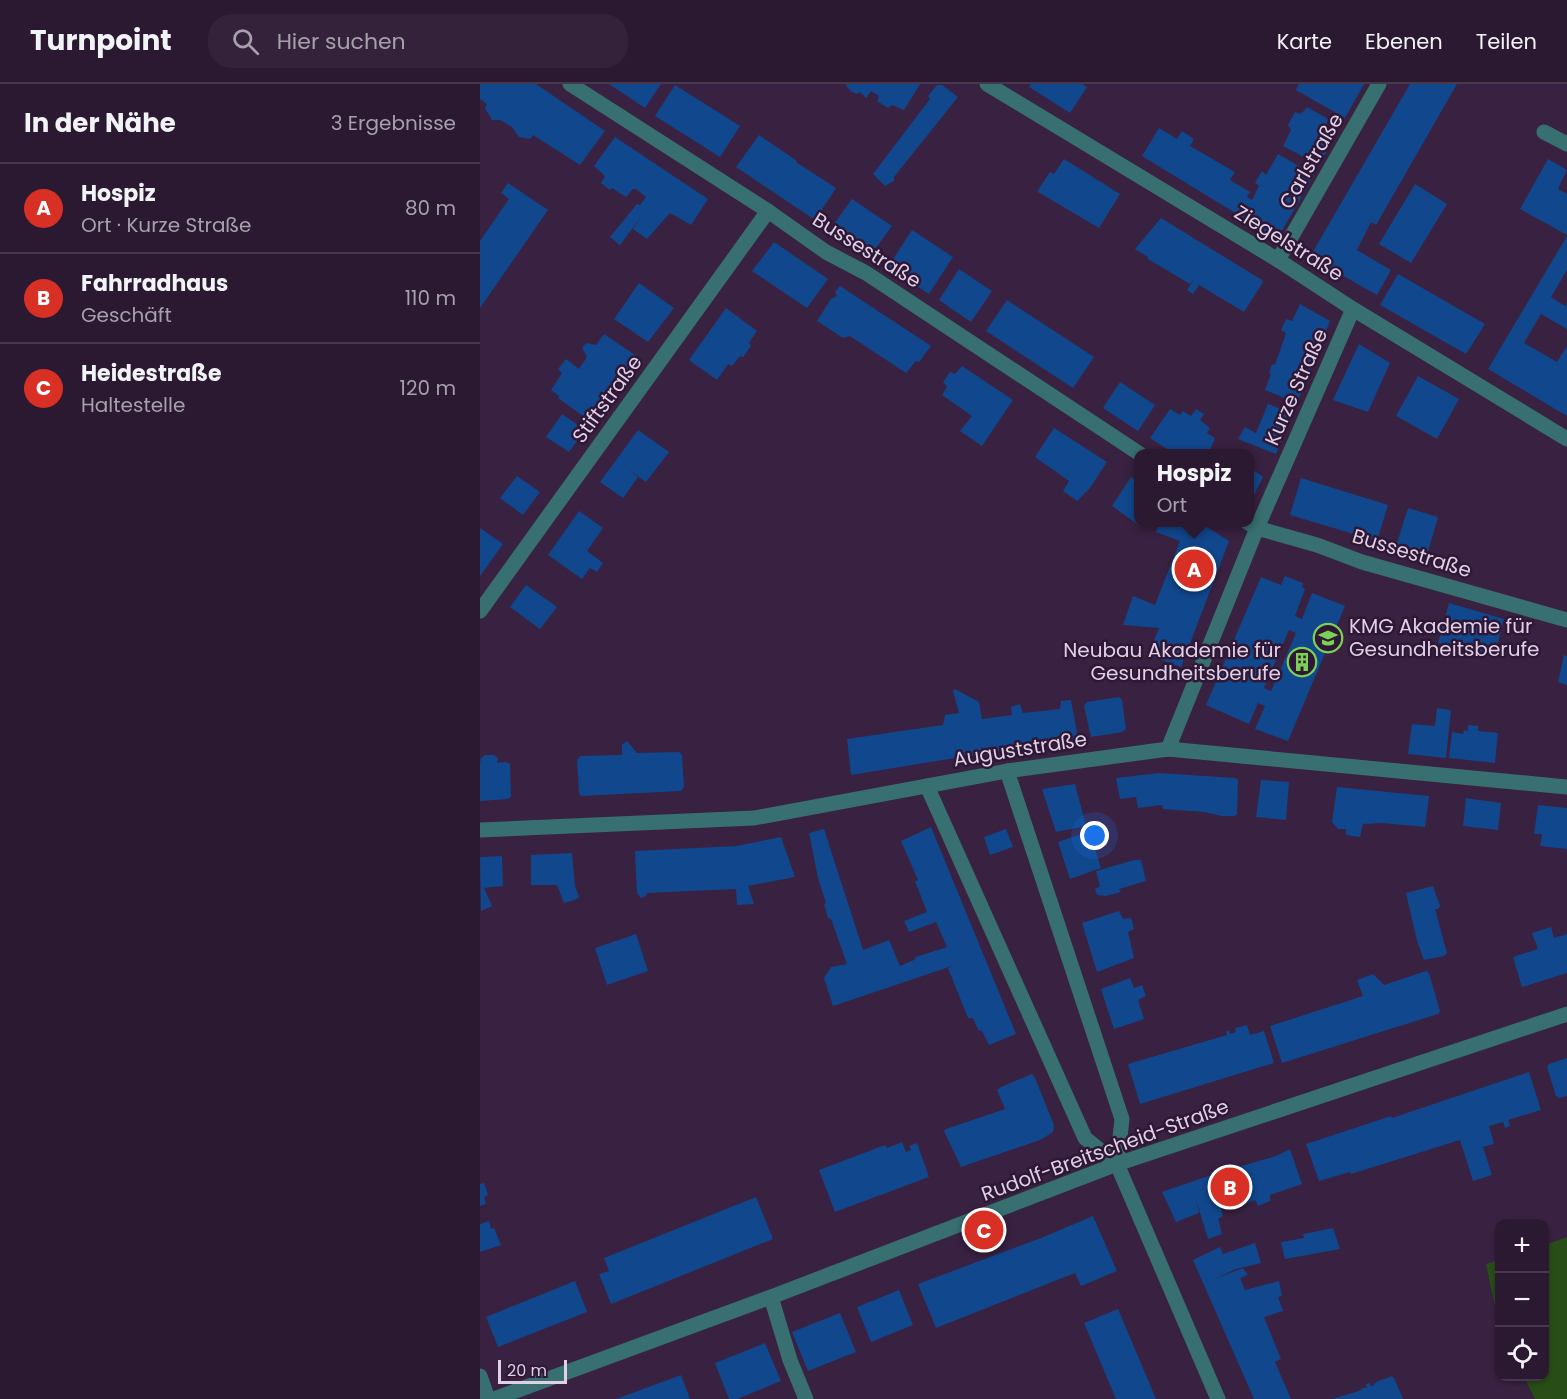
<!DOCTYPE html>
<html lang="de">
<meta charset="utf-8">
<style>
body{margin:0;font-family:Poppins,sans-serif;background:#332239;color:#f1f3f6}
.controls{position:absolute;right:18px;bottom:18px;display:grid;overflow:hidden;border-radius:12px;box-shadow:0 2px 4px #0004}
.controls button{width:54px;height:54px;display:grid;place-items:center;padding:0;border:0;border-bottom:2px solid #47384d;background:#2b1931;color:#f1f3f6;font:30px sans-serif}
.scale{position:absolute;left:18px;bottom:15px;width:69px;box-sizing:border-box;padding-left:6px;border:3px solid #dfd0e5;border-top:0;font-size:16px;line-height:21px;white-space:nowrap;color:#dfd0e5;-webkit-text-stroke:4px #2f1836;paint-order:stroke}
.you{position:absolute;left:615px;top:752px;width:21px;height:21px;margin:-15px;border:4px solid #fff;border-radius:50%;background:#1a73e8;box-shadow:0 0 0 9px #1a73e833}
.badge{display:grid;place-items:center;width:39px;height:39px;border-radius:50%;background:#d93025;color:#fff;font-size:20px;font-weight:700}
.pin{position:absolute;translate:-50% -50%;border:3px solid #fff;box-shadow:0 2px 6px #0006}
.popup{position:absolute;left:654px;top:365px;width:120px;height:78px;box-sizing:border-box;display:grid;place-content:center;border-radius:12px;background:#2b1931;filter:drop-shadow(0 2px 4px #0005);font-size:20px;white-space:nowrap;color:#a6a0ab}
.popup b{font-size:22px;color:#f1f3f6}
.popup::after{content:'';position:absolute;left:50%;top:100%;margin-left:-12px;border:12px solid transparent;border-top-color:#2b1931}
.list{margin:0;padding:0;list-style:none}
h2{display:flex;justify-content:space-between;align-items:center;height:78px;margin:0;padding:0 24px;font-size:26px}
h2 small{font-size:20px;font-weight:400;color:#a6a0ab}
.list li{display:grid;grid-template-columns:39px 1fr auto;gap:18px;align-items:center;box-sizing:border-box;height:90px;padding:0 24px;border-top:2px solid #47384d}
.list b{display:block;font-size:22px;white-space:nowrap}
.list p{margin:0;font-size:20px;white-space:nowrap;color:#a6a0ab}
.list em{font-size:20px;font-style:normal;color:#a6a0ab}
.icon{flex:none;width:33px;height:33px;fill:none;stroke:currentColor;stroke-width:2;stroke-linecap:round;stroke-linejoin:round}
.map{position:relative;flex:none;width:1087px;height:1315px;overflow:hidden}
header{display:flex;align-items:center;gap:36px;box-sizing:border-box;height:84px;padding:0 30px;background:#2b1931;border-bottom:2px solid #47384d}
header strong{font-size:28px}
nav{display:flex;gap:33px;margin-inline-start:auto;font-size:21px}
.search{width:420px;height:54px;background:#332239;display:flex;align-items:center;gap:15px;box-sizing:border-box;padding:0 21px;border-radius:24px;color:#a6a0ab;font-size:22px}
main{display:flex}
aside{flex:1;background:#2b1931}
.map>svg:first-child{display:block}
</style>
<header>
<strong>Turnpoint</strong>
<div class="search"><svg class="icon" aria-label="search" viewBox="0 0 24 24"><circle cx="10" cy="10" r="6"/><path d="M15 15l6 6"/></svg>Hier suchen</div>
<nav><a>Karte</a><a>Ebenen</a><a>Teilen</a></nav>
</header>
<main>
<aside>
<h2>In der Nähe<small>3 Ergebnisse</small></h2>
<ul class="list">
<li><span class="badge">A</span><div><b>Hospiz</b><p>Ort · Kurze Straße</p></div><em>80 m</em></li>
<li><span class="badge">B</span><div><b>Fahrradhaus</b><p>Geschäft</p></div><em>110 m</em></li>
<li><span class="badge">C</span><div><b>Heidestraße</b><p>Haltestelle</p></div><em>120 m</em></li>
</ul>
</aside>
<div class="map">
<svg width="1087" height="1315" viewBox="0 0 1087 1315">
<rect width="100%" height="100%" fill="#392141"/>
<g fill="#284d17">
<path d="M1087,1153V1315H1055L1044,1293L1064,1292L1065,1161Z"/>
<path d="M1019,1176H1020L1019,1242L1006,1180Z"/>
</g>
<g fill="#11478d" fill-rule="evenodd">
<path d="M0,0H56L125,47L100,81L53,51L50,55L39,53L32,43L20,36H12L5,24L7,20L0,15Z"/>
<path d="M129,0H181L165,24Z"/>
<path d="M367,0H440L424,26L412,21L408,24L397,17L399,12L391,7L386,14L380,8L377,10L372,8L366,2Z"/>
<path d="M551,0H602L607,3L590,29L549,3Z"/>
<path d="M819,0H884L865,34L816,6Z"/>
<path d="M930,0H977L896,141L891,138L877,166L911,186L897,211L830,173Z"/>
<path d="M195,1L260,42L240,73L175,32Z"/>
<path d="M457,1H462L478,13L414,93V97L405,102L393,90L450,15L448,12Z"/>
<path d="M827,23L845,33L848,36L845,43L854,48L856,51L839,81L803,62L811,46L808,41L815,28L821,30Z"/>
<path d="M679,44L697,55L702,47L714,55L710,62L755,88L750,96L770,108L767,113L772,116L779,102L775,99L782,87L786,91L798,70L834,91L800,150L793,152L662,72Z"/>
<path d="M279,51L317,77L316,78L356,104L335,136L256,83Z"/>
<path d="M135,53L228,115L211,141L190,129L167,155L153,145L161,133L140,161L130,153L157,120L160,121L166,113L156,105H153L146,113L132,104L130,106L121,99L125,92L114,82Z"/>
<path d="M584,75L640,110L619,144L558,108V106L570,88L574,90Z"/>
<path d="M1068,75L1087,86L1078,105L1087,110V151L1040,125Z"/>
<path d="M28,99L68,126L0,224V157L29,115L21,109Z"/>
<path d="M935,100L967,120L931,179L899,160Z"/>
<path d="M372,115L412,142L390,172L351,144Z"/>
<path d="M681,134L782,196L783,198L764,228L719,201L713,210L707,206L715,194L710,200L668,175V173L655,165Z"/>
<path d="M432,146L473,173L449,210L408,183Z"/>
<path d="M1087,152V186L1071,213L1085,222L1087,219V245L1061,230L1044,259L1077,278L1087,262V332L1008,285Z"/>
<path d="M294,158L348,195L327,224L272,187Z"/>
<path d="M479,185L512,207L491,238L459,216Z"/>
<path d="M918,190L1005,240L986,270L900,221Z"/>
<path d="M159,199L194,224L168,258L134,235Z"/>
<path d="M360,202L451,262L439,278L436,277L426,289L370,252L363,254L337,237L351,215L357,212L355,208Z"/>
<path d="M527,216L614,273L593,304L506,247Z"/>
<path d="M820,220L850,237L817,319L785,306L791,290L789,289L792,280L795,281L806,249L801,246L806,235L812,237Z"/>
<path d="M246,224L277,247L269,259L271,262L263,273L260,272L252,282L248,280L237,296L209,276Z"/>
<path d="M124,250L158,273L110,337L78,314L79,312L71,306L82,289L78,285L86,275L99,285L107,273L102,264L106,259L116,261Z"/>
<path d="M879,260L910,279L888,328L853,316Z"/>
<path d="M482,282L533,316L502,362L480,347L492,332L462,311L467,303L463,298L470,288L475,290Z"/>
<path d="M938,292L979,315L957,355L916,332Z"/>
<path d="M640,298L675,321L658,347L623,324Z"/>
<path d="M788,320L813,330L796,370L758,355L765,343L776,349Z"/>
<path d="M690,325L700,331L703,327L711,332L716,325L724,330L720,336L730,344L727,349L735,354L729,369H693L670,354Z"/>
<path d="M82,330L105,346L89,368L66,353Z"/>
<path d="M574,344L627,378L610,404L597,417L583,407L589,397L555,373Z"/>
<path d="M158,346L189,368L166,398L148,385L158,393L143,414L120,398Z"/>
<path d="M770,384L783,393L770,419Z"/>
<path d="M37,392L60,408L43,431L20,414Z"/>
<path d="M651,393L658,398V438H662L660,442L632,422Z"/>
<path d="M821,394L908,421L897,457L810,431Z"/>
<path d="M928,424L958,433L947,471L916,462Z"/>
<path d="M99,427L123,444L107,467L123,479L117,488L110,484L102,495L68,471Z"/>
<path d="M680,438H719L749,457L701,583L668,571L679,544L643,541L653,512L675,521L700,457L676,448Z"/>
<path d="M0,444L23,460L0,492Z"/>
<path d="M805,492L823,499L822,503L825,505L815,532L822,535L832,509L865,522L808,657L775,645L785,622L778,619L769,640L726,621L781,493L801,501ZM809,546L816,549L791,607L784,604Z"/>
<path d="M46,501L77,523L60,545L30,523Z"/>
<path d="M969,519L1024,535L1014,574L983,566L982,571L970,568L971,563L958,559Z"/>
<path d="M1084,571L1087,572V601L1078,598Z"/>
<path d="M475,605L499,618L502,635L532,631L531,623L540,620L543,629L580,625L581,617L591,616L598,654L371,691L367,655L463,641L465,631L479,629L473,607Z"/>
<path d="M639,613L642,616L646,645L642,648L611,653L604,622L607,618Z"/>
<path d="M957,624L971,626L966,674L928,670L932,640L955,642Z"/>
<path d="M988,641L998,642V647L1018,649L1015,679L969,674L972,648L983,650L984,646L988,647Z"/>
<path d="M147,657L157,669L199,668L202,671L204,703L201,707L101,712L99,709L97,676L100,672L142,671V661Z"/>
<path d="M5,671H14L18,674L17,679L26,678L30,680L31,713L28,715L0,717V679L1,674Z"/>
<path d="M679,689L755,694L758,696L757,730L755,732H742L724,728L683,725L682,721L658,724L656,713L640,715L636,694Z"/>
<path d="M781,696L809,698L806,736L776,733Z"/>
<path d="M595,700L606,742L576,748L562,705Z"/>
<path d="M857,703L949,712L945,743L902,739L883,740L880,753L866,751V745H858L852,738Z"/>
<path d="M986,714L1021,719L1018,746L983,742Z"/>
<path d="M1058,721L1087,724V765L1060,762L1062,750H1054Z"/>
<path d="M451,743L536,950L509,961L502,947L498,946L493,934H488L468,884L475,881L353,922L344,894L351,883L367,880L351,835L348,834L344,820L346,819L338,794L329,749L344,745L383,866L409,856L420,882L434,876L436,873L467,863L456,838L429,848L424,837L447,828L435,797L438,796L421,757Z"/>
<path d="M526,745L533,763L510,771L504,753Z"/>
<path d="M604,749L606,753L611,752L621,784L590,795L578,758Z"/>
<path d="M301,753L315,793L268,802L274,820L257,821L256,805L167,809L166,812L161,814L157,809L155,767L256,762Z"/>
<path d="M92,769L95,802L99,813L97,815L84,819L77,801H51V771Z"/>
<path d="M22,772L23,802L4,804L12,822L1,827L0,773Z"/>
<path d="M654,776H661L666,797L639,805L641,808L626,812L617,811L615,805L620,802L616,787Z"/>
<path d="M953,802L960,822L958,825H955L967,869L964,872L944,876L937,857L926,809Z"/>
<path d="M639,827L643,835L651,834L654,845L648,848L654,874L617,888L602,839Z"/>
<path d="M1071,843L1074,854L1087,850V889L1042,903L1033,873L1058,865L1052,849Z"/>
<path d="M156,850L168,887L127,901L115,864Z"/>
<path d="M946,887L949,889L960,927L958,930L802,979L790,942L883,912L877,896L893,890L904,901Z"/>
<path d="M650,894L654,904L662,901L666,912L658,916L664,935L634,945L621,905Z"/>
<path d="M767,941L770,951L784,947L794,979L660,1020L648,980L747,951L746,948L749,946L750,950L756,948L755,944Z"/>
<path d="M1087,974V1012L1079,1014L1076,1012L1067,983L1069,980Z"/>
<path d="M1049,988L1061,1026L1028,1036L1030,1042L1025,1044L1023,1038L1009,1042L1014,1060L1003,1063L1012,1091L993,1097L980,1056L871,1090L870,1088L839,1097L826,1060L911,1032L912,1034Z"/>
<path d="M552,990L555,994L574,1041L573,1048L560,1056L481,1083L464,1047L466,1045L525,1025L517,1006L521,1003Z"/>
<path d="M422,1058L426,1068L431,1066L429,1062L437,1059L449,1093L355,1128L339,1086L405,1061L407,1064Z"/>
<path d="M810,1065L822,1100L790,1111V1117L778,1122L775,1116L762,1121L754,1098L758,1113L739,1119L743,1132L738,1135L742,1150L728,1155L716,1116L719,1129L696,1138L682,1108L734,1090L796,1072Z"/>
<path d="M4,1099L8,1111L4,1113L6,1120L0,1122V1100Z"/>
<path d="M276,1113L293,1155L131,1220L119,1190L129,1187L124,1174Z"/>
<path d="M613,1132L637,1187L601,1202L595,1189L456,1244L438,1200L561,1154Z"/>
<path d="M9,1137L11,1145L14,1144L21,1161L0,1168V1140Z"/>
<path d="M853,1144L860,1165L805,1175L801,1159L802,1158L824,1154L823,1150Z"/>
<path d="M775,1159L781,1179L756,1185L734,1195L763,1184L768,1191L760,1194L765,1206L799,1197L802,1212L798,1213L803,1227L784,1233L801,1275L795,1278L811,1315H774L713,1176L740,1163L743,1170Z"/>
<path d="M95,1197L107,1228L18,1263L6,1233Z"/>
<path d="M419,1206L433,1241L391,1258L377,1223Z"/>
<path d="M638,1225L676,1315H636L604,1239Z"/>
<path d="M360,1229L376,1268L328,1287L312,1248Z"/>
<path d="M285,1259L301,1297L257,1315H249L235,1279Z"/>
<path d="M201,1291L210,1315H136Z"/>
<path d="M912,1292L914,1294L923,1315H852L882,1306L881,1304H887L886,1300L890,1299L891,1302H893L896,1298Z"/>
</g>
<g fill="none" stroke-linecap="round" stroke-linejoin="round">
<g stroke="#386f70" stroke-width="15">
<path d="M90,0L288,127L346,168L386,189L660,370"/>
<path d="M507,0L798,176L873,225L1087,355"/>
<path d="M1064,48L1087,60"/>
<path d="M798,176L899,0"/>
<path d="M767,438L777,444L837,461L882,478L1087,536"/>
<path d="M0,527L288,127"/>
<path d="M688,665L777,444L873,225"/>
<path d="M527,687L642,1035L637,1080"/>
<path d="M447,702L605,1054L637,1080L738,1315"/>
<path d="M0,746L274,734L527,687L688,665L1087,703"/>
<path d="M291,1213L310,1276L326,1315"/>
<path d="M0,1292L8,1315"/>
<path d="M14,1315L291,1213L637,1080L1087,930"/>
</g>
</g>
<defs>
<g id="school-ring" transform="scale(1.5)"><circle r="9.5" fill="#2f1836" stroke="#7cd155" stroke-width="1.5"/><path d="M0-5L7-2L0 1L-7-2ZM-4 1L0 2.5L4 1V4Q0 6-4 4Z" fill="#7cd155"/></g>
<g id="building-ring" transform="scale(1.5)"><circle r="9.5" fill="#2f1836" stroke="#7cd155" stroke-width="1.5"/><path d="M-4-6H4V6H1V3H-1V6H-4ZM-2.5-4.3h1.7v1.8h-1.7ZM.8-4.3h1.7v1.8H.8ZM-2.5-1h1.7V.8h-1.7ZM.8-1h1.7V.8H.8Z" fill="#7cd155"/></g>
</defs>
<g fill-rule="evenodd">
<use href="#school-ring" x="848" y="554"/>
<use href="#building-ring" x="822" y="578"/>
</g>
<g text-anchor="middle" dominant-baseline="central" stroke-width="5" stroke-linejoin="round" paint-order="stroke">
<g font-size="20" fill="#dfd0e5" stroke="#2f1836">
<text transform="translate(831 77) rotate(-60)">Carlstraße</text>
<text transform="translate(809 159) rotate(32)">Ziegelstraße</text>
<text transform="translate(387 166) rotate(32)">Bussestraße</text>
<text transform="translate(816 303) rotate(-66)">Kurze Straße</text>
<text transform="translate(127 315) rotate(-54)">Stiftstraße</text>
<text transform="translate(932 469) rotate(17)">Bussestraße</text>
<text transform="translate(540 665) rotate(-9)">Auguststraße</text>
<text transform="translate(625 1066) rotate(-20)">Rudolf-Breitscheid-Straße</text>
</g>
<g font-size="20" fill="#dfd0e5" stroke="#2f1836" text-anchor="start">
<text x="869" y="542">KMG Akademie für<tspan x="869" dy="23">Gesundheitsberufe</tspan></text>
<text x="801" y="566" text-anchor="end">Neubau Akademie für<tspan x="801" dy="23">Gesundheitsberufe</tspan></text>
</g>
</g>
</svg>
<div class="controls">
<button>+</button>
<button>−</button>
<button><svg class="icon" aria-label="locate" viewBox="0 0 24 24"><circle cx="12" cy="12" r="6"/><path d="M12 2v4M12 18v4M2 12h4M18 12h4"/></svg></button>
</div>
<div class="scale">20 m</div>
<div class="you"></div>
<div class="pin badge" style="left:714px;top:485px">A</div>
<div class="popup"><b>Hospiz</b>Ort</div>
<div class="pin badge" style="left:750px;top:1103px">B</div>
<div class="pin badge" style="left:504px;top:1146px">C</div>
</div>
</main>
